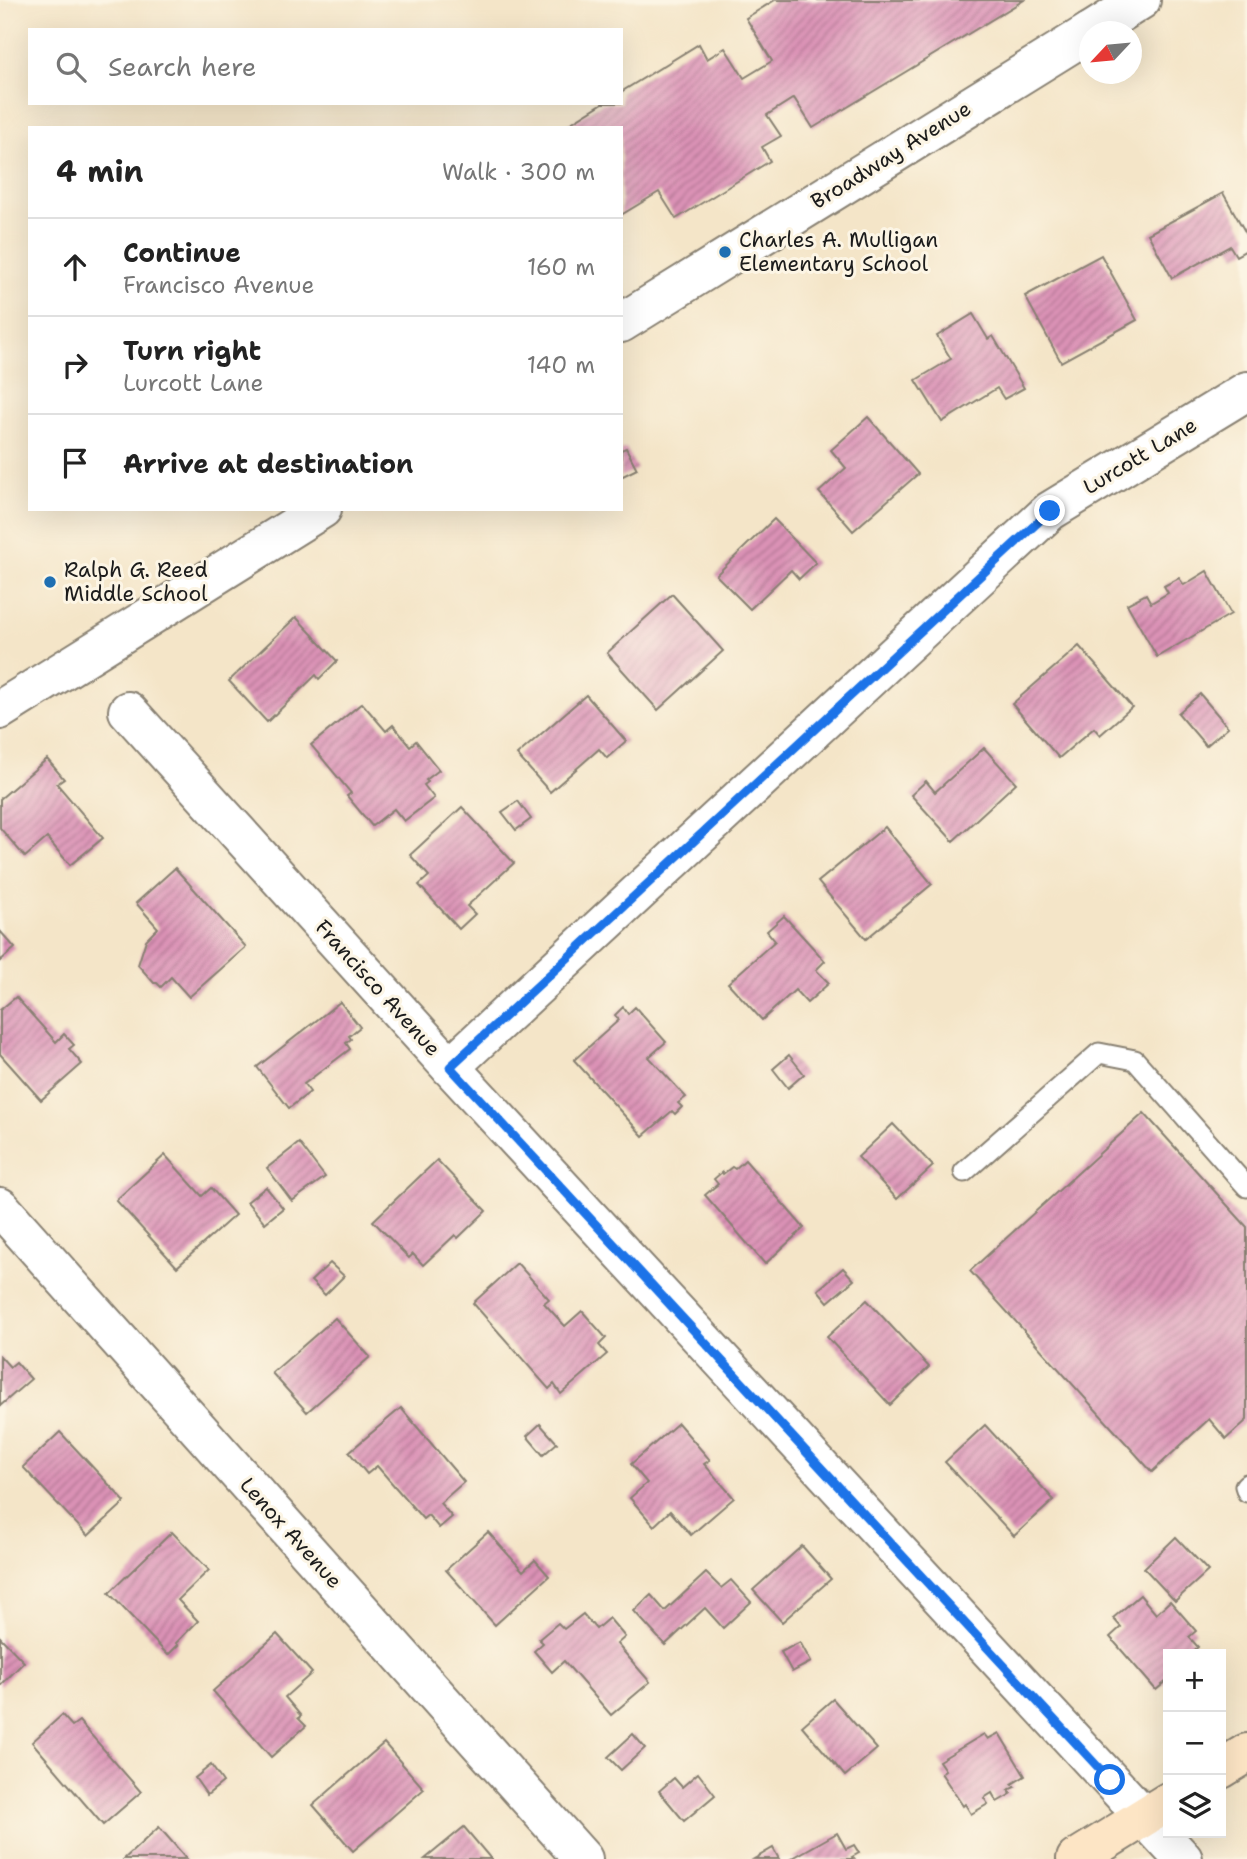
<!DOCTYPE html>
<meta charset="utf-8">
<style>
body{margin:0;font-family:"Shantell Sans",sans-serif;background:#f2f2f2;color:#222}
.controls{position:absolute;right:21px;bottom:21px;display:grid;overflow:hidden;border-radius:0px;box-shadow:0 7px 28px #0002}
.controls button{width:63px;height:63px;display:grid;place-items:center;padding:0;border:0;border-bottom:2px solid #e0e0e0;background:#fff;color:#222;font:35px sans-serif}
.compass{position:absolute;left:1079px;top:21px;width:63px;height:63px;border-radius:50%;background:#fff;box-shadow:0 7px 28px #0002;rotate:244deg}
.stop{position:absolute;width:21px;height:21px;margin:-16px;border:5px solid #1a73e8;border-radius:50%;background:#fff}
.stop.end{background:#1a73e8;border-color:#fff;box-shadow:0 2px 7px #0008}
.list{margin:0;padding:0;list-style:none}
h2{display:flex;justify-content:space-between;align-items:center;height:91px;margin:0;padding:0 28px;font-size:30px}
h2 small{font-size:23px;font-weight:400;color:#767676}
.list li{display:grid;grid-template-columns:46px 1fr auto;gap:21px;align-items:center;box-sizing:border-box;height:98px;padding:0 28px;border-top:2px solid #e0e0e0}
.list b{display:block;font-size:26px;white-space:nowrap}
.list p{margin:0;font-size:23px;white-space:nowrap;color:#767676}
.list em{font-size:23px;font-style:normal;color:#767676}
.icon{flex:none;width:38px;height:38px;fill:none;stroke:currentColor;stroke-width:2;stroke-linecap:round;stroke-linejoin:round}
.map{position:relative;flex:none;width:1247px;height:1859px;overflow:hidden}
.search{position:absolute;background:#fff;box-shadow:0 7px 28px #0002;left:28px;top:28px;width:595px;height:77px;display:flex;align-items:center;gap:18px;box-sizing:border-box;padding:0 24px;border-radius:0px;color:#767676;font-size:26px}
.panel{position:absolute;background:#fff;box-shadow:0 7px 28px #0002;left:28px;top:126px;width:595px;height:385px;border-radius:0px}
.map>svg:first-child{display:block}
</style>
<div class="map">
<svg width="1247" height="1859" viewBox="0 0 1247 1859">
<defs>
<pattern id="building-hatch" width="6" height="6" patternUnits="userSpaceOnUse" patternTransform="scale(1.75)"><rect width="6" height="6" fill="#db92b6"/><path d="M-1 1l2-2M0 6l6-6M5 7l2-2" fill="none" stroke="#b17693"/></pattern>
</defs>
<rect width="100%" height="100%" fill="#fcf5e5"/>
<filter id="ink" filterUnits="userSpaceOnUse"><feTurbulence type="fractalNoise" baseFrequency=".0143" numOctaves="2"/><feDisplacementMap in="SourceGraphic" scale="14" xChannelSelector="R" yChannelSelector="G"/><feConvolveMatrix kernelMatrix="1 2 1 2 8 2 1 2 1" color-interpolation-filters="sRGB"/></filter>
<filter id="wash" filterUnits="userSpaceOnUse"><feTurbulence type="fractalNoise" baseFrequency=".00686" numOctaves="4" result="noise"/><feDisplacementMap in="SourceGraphic" scale="28" xChannelSelector="R" yChannelSelector="G"/><feGaussianBlur stdDeviation="1.57" result="paint"/><feColorMatrix in="noise" values="0 0 0 0 0 0 0 0 0 0 0 0 0 0 0 0 0 1.4 0 .05"/><feComposite in="paint" operator="in"/></filter>
<g filter="url(#wash)">
<rect width="100%" height="100%" fill="#f4e5c8"/>
<g id="blocks">
<g fill="url(#building-hatch)">
<path d="M775,0H1024L813,128L794,98L767,115L781,136L762,147L770,161L676,219L659,192L621,215V128H563L603,103H621V92L699,44L707,59L725,48L744,78L772,61L746,18Z"/>
<path d="M1223,193L1247,235V250L1236,256L1230,246L1172,278L1148,234Z"/>
<path d="M1101,255L1137,320L1061,362L1025,296Z"/>
<path d="M973,314L988,339L993,336L1024,388L1004,399L997,388L942,422L916,380L951,359L937,336Z"/>
<path d="M868,417L918,474L853,531L819,492L846,468L831,450Z"/>
<path d="M626,448L637,469L621,477V450Z"/>
<path d="M774,519L816,563L799,579L791,570L750,609L716,575Z"/>
<path d="M1207,571L1231,614L1157,657L1127,604L1146,594L1151,603L1168,593L1164,586L1179,578L1184,585Z"/>
<path d="M672,594L723,651L658,710L607,653Z"/>
<path d="M296,617L337,661L319,679L316,675L267,722L229,681Z"/>
<path d="M1079,646L1132,707L1100,735L1094,728L1059,758L1012,704Z"/>
<path d="M1200,694L1228,727L1206,746L1178,713Z"/>
<path d="M586,695L626,741L607,758L599,749L550,792L517,755Z"/>
<path d="M362,703L386,731L393,725L410,746L416,741L439,770L426,780L428,782L424,785L434,798L404,821L394,809L372,826L347,796L351,793L311,745Z"/>
<path d="M984,748L1016,783L953,841L911,795L926,781L935,792Z"/>
<path d="M47,759L64,779L57,784L103,838L70,865L47,838L25,857L0,828V799Z"/>
<path d="M518,801L531,819L516,830L502,812Z"/>
<path d="M462,807L514,863L467,906L475,914L459,929L419,885L429,876L410,855Z"/>
<path d="M885,827L932,884L866,939L818,882Z"/>
<path d="M175,868L246,947L189,997L171,977L161,987L157,983H154L138,965L146,940L158,928L136,903Z"/>
<path d="M784,916L825,961L816,970L829,983L807,1003L795,990L762,1020L728,983L775,941L767,931Z"/>
<path d="M0,931L15,948L0,961Z"/>
<path d="M16,997L56,1042L64,1034L74,1045L69,1049L82,1064L41,1100L0,1054V1010Z"/>
<path d="M340,1002L360,1027L349,1036L351,1039L346,1043L350,1049L304,1084L310,1092L289,1108L257,1067Z"/>
<path d="M623,1007L628,1014L635,1007L666,1042L649,1057L686,1097L678,1103L682,1107L675,1114L672,1111L643,1136L574,1060L619,1020L615,1015Z"/>
<path d="M789,1055L804,1074L788,1088L773,1069Z"/>
<path d="M1144,1113L1247,1227V1420L1226,1439L1209,1419L1152,1472L970,1271Z"/>
<path d="M893,1124L933,1166L897,1199L858,1157Z"/>
<path d="M299,1143L325,1177L292,1201L267,1168Z"/>
<path d="M165,1155L202,1196L211,1188L235,1215L177,1267L116,1200Z"/>
<path d="M437,1160L486,1211L458,1238L455,1235L423,1265L413,1254L409,1258L373,1221Z"/>
<path d="M745,1160L804,1228L765,1264L705,1195L718,1184L714,1179L722,1172L723,1174L732,1167L735,1169Z"/>
<path d="M266,1187L283,1208L265,1223L247,1202Z"/>
<path d="M330,1263L344,1276L325,1295L311,1281Z"/>
<path d="M517,1263L549,1299L544,1303L565,1326L582,1311L606,1338L599,1345L607,1354L561,1394L554,1384L549,1389L473,1303Z"/>
<path d="M843,1268L854,1280L828,1302L818,1290Z"/>
<path d="M867,1300L929,1367L890,1405L827,1337Z"/>
<path d="M335,1318L370,1357L307,1412L272,1373Z"/>
<path d="M0,1356L10,1367L16,1362L31,1379L0,1406Z"/>
<path d="M401,1408L464,1482L440,1503L452,1517L439,1528L428,1515L423,1519L377,1466L367,1474L349,1452Z"/>
<path d="M678,1423L710,1460L704,1464L734,1498L691,1535L670,1511L654,1526L630,1498L647,1483L631,1464Z"/>
<path d="M540,1424L557,1443L543,1455L527,1436Z"/>
<path d="M985,1425L1054,1500L1014,1536L945,1462Z"/>
<path d="M60,1432L125,1502L88,1536L23,1467Z"/>
<path d="M172,1532L209,1570L178,1600L198,1621L176,1643L178,1645L168,1655L109,1593Z"/>
<path d="M488,1532L523,1571L535,1560L549,1576L495,1625L446,1570Z"/>
<path d="M1176,1537L1208,1571L1175,1601L1144,1568Z"/>
<path d="M802,1546L831,1579L782,1622L753,1590Z"/>
<path d="M706,1573L721,1588L731,1580L751,1602L723,1628L705,1608L665,1645L634,1611L651,1595L665,1611Z"/>
<path d="M1140,1595L1156,1614L1170,1601L1196,1631L1189,1637L1198,1647L1190,1654H1168V1680L1156,1690L1110,1637L1121,1627L1113,1618Z"/>
<path d="M583,1614L596,1629L609,1618L625,1637L617,1644L650,1682L611,1715L564,1661L552,1672L534,1651L543,1643L539,1639L558,1623L564,1629Z"/>
<path d="M277,1634L312,1673L285,1697L301,1716L298,1718L306,1726L271,1757L213,1691Z"/>
<path d="M0,1637L24,1662L0,1686Z"/>
<path d="M800,1642L811,1662L792,1672L781,1652Z"/>
<path d="M833,1699L877,1749L845,1776L802,1726Z"/>
<path d="M62,1715L72,1726L79,1721L141,1792L103,1825L32,1742Z"/>
<path d="M999,1733L1025,1776L1012,1784L1015,1787L1008,1790L1011,1794L997,1802L992,1793L984,1798L988,1804L971,1814L965,1804L963,1806L941,1773L945,1770L939,1761L984,1734L988,1739Z"/>
<path d="M633,1734L645,1748L621,1770L608,1757Z"/>
<path d="M384,1743L424,1789L353,1851L313,1805Z"/>
<path d="M211,1765L223,1782L207,1795L195,1778Z"/>
<path d="M698,1773L715,1795L684,1821L659,1791L674,1778L682,1787Z"/>
<path d="M159,1827L187,1859H124Z"/>
<path d="M464,1827L491,1859H425Z"/>
<path d="M837,1833L846,1849L854,1845L859,1853L852,1857L854,1859H791Z"/>
<path d="M773,1848L779,1859H754Z"/>
</g>
</g>
</g>
<g filter="url(#ink)">
<use href="#blocks" fill-opacity="0" stroke="#888072" stroke-width="2"/>
<g fill="none" stroke-linecap="round" stroke-linejoin="round">
<g stroke="#888072" stroke-width="23">
<g id="lane">
<path d="M964,1172L1099,1053L1135,1060L1247,1187"/>
<path d="M1247,1484L1245,1486L1247,1492"/>
</g>
</g>
<g stroke="#888072" stroke-width="42">
<g id="street">
<path d="M1090,32L1141,0"/>
<path d="M621,323L1090,32"/>
<path d="M0,710L322,509"/>
<path d="M128,711L450,1067L1183,1859"/>
<path d="M450,1067L1050,511L1247,391"/>
<path d="M0,1207L583,1859"/>
</g>
</g>
<g stroke="#888072" stroke-width="42">
<g id="secondary">
<path d="M1221,1769L1247,1753"/>
<path d="M1076,1859L1168,1802"/>
</g>
</g>
<use href="#lane" stroke="#fff" stroke-width="19"/>
<use href="#street" stroke="#fff" stroke-width="38"/>
<use href="#secondary" stroke="#fde5c5" stroke-width="38"/>
</g>
</g>
<g fill="none" stroke-linecap="round" stroke-linejoin="round" filter="url(#ink)">
<path stroke="#1a73e8" stroke-width="9" d="M1050,511L450,1067L1110,1780"/>
</g>
<g fill="#1f6fb2" stroke="#fcf5e5" stroke-width="2.5">
<circle cx="725" cy="252" r="7"/>
<circle cx="50" cy="582" r="7"/>
</g>
<g text-anchor="middle" dominant-baseline="central" stroke-width="6" stroke-linejoin="round" paint-order="stroke">
<g font-size="21" fill="#1c1c1c" stroke="#fcf5e5">
<text transform="translate(891 155) rotate(-32)">Broadway Avenue</text>
<text transform="translate(1140 456) rotate(-31)">Lurcott Lane</text>
<text transform="translate(378 988) rotate(48)">Francisco Avenue</text>
<text transform="translate(291 1533) rotate(48)">Lenox Avenue</text>
</g>
<g font-size="21" fill="#1c1c1c" stroke="#fcf5e5" text-anchor="start">
<text x="739" y="240">Charles A. Mulligan<tspan x="739" dy="24">Elementary School</tspan></text>
<text x="64" y="570">Ralph G. Reed<tspan x="64" dy="24">Middle School</tspan></text>
</g>
</g>
</svg>
<div class="controls">
<button>+</button>
<button>−</button>
<button><svg class="icon" aria-label="layers" viewBox="0 0 24 24"><path d="M12 4l9 5-9 5-9-5zM3 14l9 5 9-5"/></svg></button>
</div>
<svg class="compass" viewBox="-18 -18 36 36"><path d="M0-13l5 13h-10z" fill="#e53935"/><path d="M0 13l5-13h-10z" fill="#767676"/></svg>
<div class="stop" style="left:1110px;top:1780px"></div>
<div class="stop end" style="left:1050px;top:511px"></div>
<div class="search"><svg class="icon" aria-label="search" viewBox="0 0 24 24"><circle cx="10" cy="10" r="6"/><path d="M15 15l6 6"/></svg>Search here</div>
<section class="panel">
<h2>4 min<small>Walk · 300 m</small></h2>
<ul class="list">
<li><svg class="icon" aria-label="ahead" viewBox="0 0 24 24"><path d="M12 20V5M6 11l6-6 6 6"/></svg><div><b>Continue</b><p>Francisco Avenue</p></div><em>160 m</em></li>
<li><svg class="icon" aria-label="right" viewBox="0 0 24 24"><path d="M7 20v-9h11M14 6l5 5-5 5"/></svg><div><b>Turn right</b><p>Lurcott Lane</p></div><em>140 m</em></li>
<li><svg class="icon" aria-label="arrive" viewBox="0 0 24 24"><path d="M6 21V4h12l-3 4 3 4H6"/></svg><div><b>Arrive at destination</b></div></li>
</ul>
</section>
</div>
